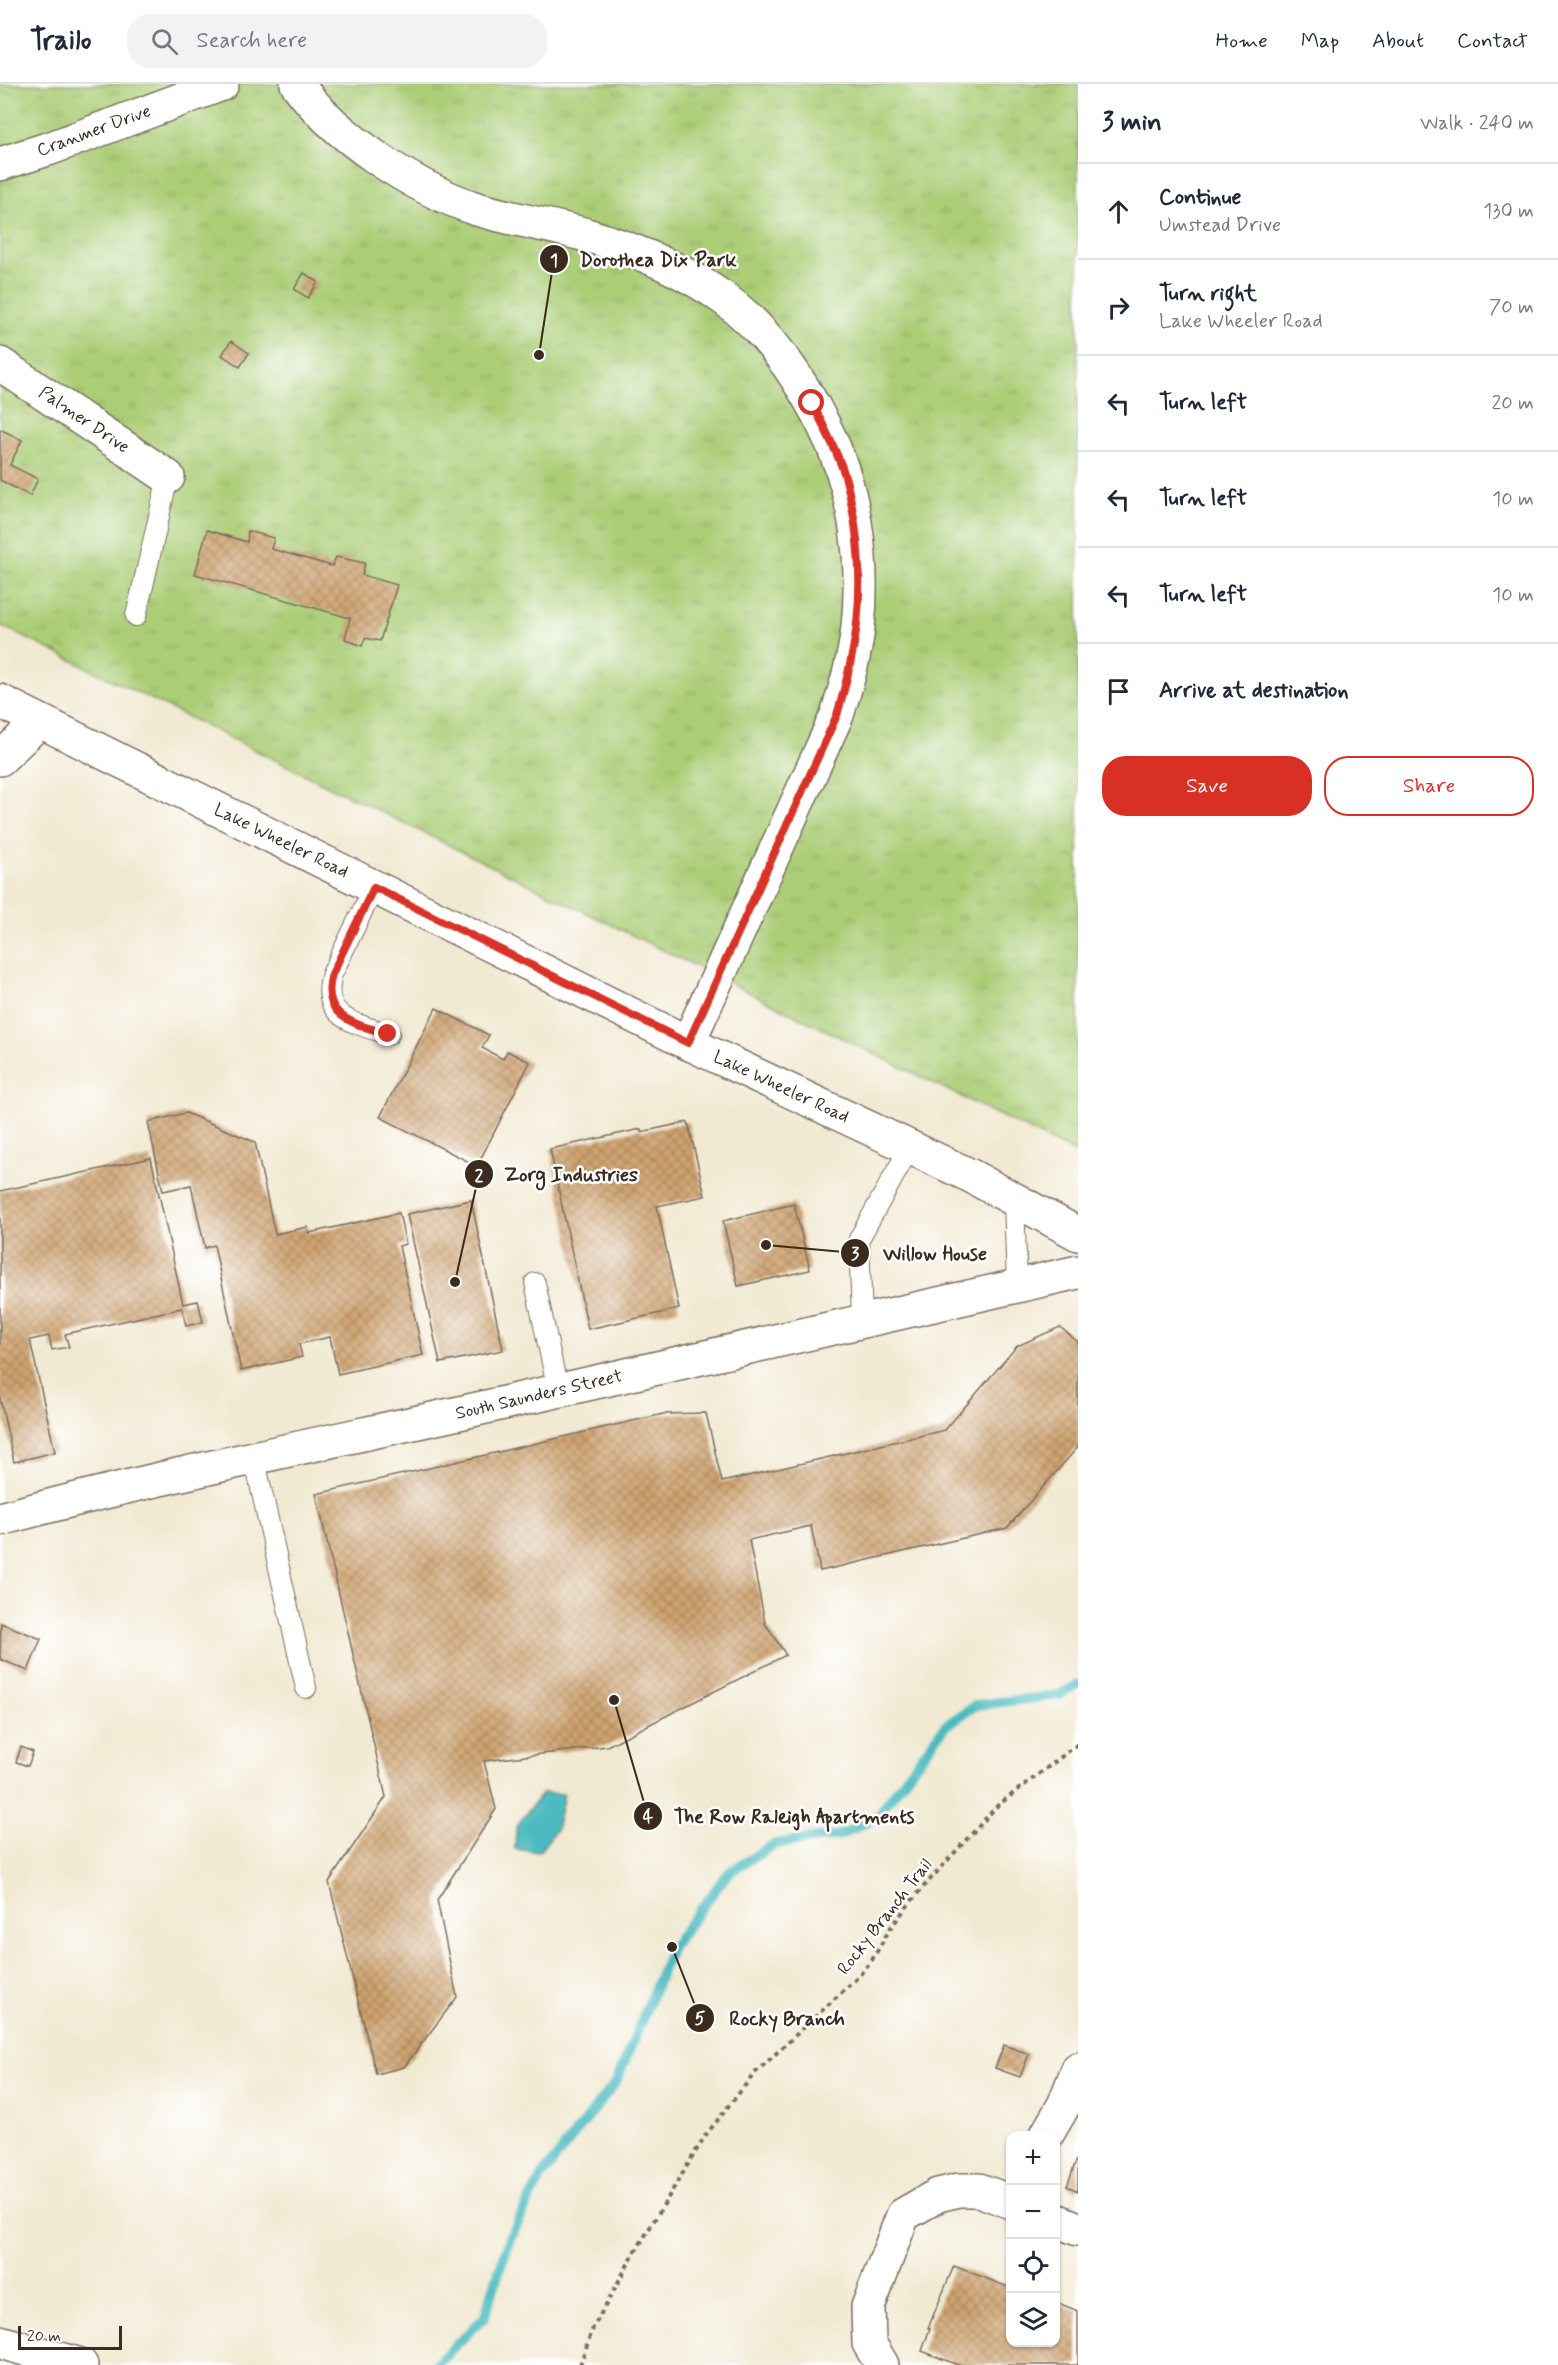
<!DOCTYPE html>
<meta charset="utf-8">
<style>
body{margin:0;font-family:Mynerve,sans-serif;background:#f2f2f3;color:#1f2937}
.controls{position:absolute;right:18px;bottom:18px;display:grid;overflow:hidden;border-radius:12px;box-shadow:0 2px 4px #0004}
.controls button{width:54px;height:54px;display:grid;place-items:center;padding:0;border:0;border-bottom:2px solid #e0e1e3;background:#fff;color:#1f2937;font:30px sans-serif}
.scale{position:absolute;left:18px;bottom:15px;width:104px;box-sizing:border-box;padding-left:6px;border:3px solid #3b2a1e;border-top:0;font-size:16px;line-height:21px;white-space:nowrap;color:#3b2a1e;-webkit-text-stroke:4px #fff;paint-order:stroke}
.stop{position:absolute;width:18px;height:18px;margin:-14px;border:4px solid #d93025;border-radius:50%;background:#fff}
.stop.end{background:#d93025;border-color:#fff;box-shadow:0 2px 6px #0008}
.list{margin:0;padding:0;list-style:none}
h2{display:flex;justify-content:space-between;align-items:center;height:78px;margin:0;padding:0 24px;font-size:26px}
h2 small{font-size:20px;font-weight:400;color:#747a83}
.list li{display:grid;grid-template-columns:39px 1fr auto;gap:18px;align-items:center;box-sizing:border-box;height:96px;padding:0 24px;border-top:2px solid #e0e1e3}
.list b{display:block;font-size:22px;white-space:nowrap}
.list p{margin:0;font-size:20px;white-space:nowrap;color:#747a83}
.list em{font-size:20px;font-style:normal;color:#747a83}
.actions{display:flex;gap:12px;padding:18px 24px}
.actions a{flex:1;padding:14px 0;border:2px solid #d93025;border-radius:24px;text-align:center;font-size:21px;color:#d93025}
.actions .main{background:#d93025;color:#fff}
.icon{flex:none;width:33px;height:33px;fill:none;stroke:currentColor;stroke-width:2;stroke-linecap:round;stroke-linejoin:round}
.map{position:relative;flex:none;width:1078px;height:2281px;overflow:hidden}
header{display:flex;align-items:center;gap:36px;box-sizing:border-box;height:84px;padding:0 30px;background:#fff;border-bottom:2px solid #e0e1e3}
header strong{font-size:28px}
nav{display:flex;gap:33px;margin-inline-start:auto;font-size:21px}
.search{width:420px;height:54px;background:#f2f2f3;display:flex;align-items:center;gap:15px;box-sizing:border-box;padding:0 21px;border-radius:24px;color:#747a83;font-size:22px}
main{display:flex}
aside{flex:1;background:#fff}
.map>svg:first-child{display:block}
</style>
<header>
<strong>Trailo</strong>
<div class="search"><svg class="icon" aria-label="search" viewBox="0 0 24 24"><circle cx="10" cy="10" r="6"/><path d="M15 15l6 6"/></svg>Search here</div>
<nav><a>Home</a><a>Map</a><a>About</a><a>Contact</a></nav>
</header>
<main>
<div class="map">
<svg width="1078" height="2281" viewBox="0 0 1078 2281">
<defs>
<pattern id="park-tufts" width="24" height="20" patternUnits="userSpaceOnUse" patternTransform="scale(1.5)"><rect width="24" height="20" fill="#aacd76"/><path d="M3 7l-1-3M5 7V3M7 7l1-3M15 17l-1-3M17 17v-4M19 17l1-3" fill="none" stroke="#93b066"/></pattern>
<pattern id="building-cross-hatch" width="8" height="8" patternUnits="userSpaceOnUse" patternTransform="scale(1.5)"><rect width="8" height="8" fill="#cfa36f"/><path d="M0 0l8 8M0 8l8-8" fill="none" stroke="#a9855b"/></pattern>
</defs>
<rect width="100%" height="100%" fill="#fff"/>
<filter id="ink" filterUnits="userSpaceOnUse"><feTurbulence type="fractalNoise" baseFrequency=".0167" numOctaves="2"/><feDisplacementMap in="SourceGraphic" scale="12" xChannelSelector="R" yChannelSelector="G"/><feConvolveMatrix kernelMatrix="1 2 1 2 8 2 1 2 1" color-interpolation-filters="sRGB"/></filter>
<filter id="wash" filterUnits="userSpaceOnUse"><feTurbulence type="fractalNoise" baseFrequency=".008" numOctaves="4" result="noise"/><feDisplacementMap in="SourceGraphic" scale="24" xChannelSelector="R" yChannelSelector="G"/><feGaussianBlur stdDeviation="1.35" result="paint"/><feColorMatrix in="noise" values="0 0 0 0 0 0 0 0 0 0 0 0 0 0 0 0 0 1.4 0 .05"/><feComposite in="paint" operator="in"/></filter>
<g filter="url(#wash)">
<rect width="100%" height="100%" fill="#f1e9d2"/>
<path fill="url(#park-tufts)" stroke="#727c4a" stroke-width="1.5" d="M0,0H1078V1070L0,541Z"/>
<path fill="#4cbbc1" stroke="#447270" stroke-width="1.5" d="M542,1709L564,1710L556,1746L539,1768L515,1765L516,1743Z"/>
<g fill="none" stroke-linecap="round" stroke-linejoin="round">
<path stroke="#4cbbc1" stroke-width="10" d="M435,2281L484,2234L510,2154L541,2093L616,1998L672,1863L728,1789L775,1760L841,1751L877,1732L945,1642L976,1621L1059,1611L1078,1600"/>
</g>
<g id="blocks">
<g fill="url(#building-cross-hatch)">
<path d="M304,189L318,198L308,214L294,205Z"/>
<path d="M231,257L249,269L240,283L222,271Z"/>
<path d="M0,345L22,356L10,381L38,395L30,412L0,396Z"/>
<path d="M207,446L247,458L248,447L274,454L271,465L332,482L336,473L365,479L362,491L397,501L380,557L365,554L362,562L345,555L350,534L195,490Z"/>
<path d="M436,924L489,951L482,964L503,975L507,967L530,978L477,1082L380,1033Z"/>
<path d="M186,1029L255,1058L275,1150L308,1143L309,1149L399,1129L406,1160L399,1162L423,1271L338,1290L330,1253L299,1260L302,1273L241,1287L214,1161L205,1164L191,1101L163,1107L148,1038Z"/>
<path d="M688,1038L705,1112L657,1122L679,1225L588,1245L550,1065L641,1045V1048Z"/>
<path d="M151,1074L183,1220L198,1217L203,1238L186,1242L182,1224L65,1250L69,1263L52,1266L49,1252L30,1256L55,1368L14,1378L0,1315V1107Z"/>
<path d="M471,1116L503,1266L440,1279L407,1130Z"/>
<path d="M794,1120L810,1186L738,1202L723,1137Z"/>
<path d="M1060,1243L1078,1258V1363L1007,1444L820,1487L811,1442L749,1456L765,1539L786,1571L607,1662L484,1677L496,1725L437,1816L457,1913L404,1983L376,1990L329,1798L386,1713L316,1410L663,1330L706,1329L722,1398L945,1346L1017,1262Z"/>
<path d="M1,1539L41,1555L28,1587L0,1575Z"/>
<path d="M21,1663L33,1668L28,1682L16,1678Z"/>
<path d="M1004,1961L1029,1970L1020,1993L995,1984Z"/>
<path d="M1078,2072V2107L1067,2102Z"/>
<path d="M954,2182L1011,2204V2258H1056V2218L1078,2227V2281H958L922,2267L930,2244H928Z"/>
</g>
</g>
</g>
<g filter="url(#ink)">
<use href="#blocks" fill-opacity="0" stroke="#7b6d5d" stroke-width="1.5"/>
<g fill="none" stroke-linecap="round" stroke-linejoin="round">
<g stroke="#7b6d5d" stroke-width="22">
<g id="lane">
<path d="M136,532L168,393"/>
<path d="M374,803L332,890C319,934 356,940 389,950"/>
<path d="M1014,1115L1017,1202"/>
<path d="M535,1199L558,1307"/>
<path d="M862,1235L859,1155L910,1063"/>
<path d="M254,1373L306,1604"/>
</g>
</g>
<g stroke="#7b6d5d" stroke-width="36">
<g id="street">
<path d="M297,0C335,53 413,103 474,124C512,136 552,141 590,152C636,166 684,186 723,214C767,245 799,293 823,340C855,402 865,474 858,543C855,573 846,602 837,631L688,959"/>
<path d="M0,80L51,64L222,0"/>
<path d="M0,280L168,393"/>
<path d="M0,675L39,638"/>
<path d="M1046,2052L1064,2021L1078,1985"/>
<path d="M1056,2136L1078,2145"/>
<path d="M882,2281L869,2259L868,2223L903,2131L938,2111L959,2106H979L1011,2118"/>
</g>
</g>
<g stroke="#7b6d5d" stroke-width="36">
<g id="secondary">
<path d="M0,617L688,959L971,1092L1078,1150"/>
<path d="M0,1435C166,1390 336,1357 504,1319C695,1276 886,1230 1078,1188"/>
</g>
</g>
<g stroke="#7b6d5d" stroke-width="36">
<path id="primary" d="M0,2258L81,2281"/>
</g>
<path stroke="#7b6d5d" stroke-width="4" stroke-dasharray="4.5 4.5" stroke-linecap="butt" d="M580,2281L593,2244L631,2175L705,2052L755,1989L858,1893L872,1876L891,1843L917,1810L997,1722L1078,1660"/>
<use href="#lane" stroke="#fff" stroke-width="20"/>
<use href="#street" stroke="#fff" stroke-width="33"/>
<use href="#secondary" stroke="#fff" stroke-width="33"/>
<use href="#primary" stroke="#fff" stroke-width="33"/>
</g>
</g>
<g fill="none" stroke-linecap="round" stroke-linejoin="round" filter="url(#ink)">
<path stroke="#d93025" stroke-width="8" d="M388,950C356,940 319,934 332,890L374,803L688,959L837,631C857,563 865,511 855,440C852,422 849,403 843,386C835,363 823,341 812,319"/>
</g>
<g text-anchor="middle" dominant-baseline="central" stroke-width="5" stroke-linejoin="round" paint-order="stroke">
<g font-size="18" fill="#3b2a1e" stroke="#fff">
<text transform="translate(94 47) rotate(-20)">Cranmer Drive</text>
<text transform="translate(84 336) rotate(34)">Palmer Drive</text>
<text transform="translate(281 757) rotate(26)">Lake Wheeler Road</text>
<text transform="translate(781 1003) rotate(25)">Lake Wheeler Road</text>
<text transform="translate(539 1311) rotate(-13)">South Saunders Street</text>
<text transform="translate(885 1833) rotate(-52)">Rocky Branch Trail</text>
</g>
</g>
<path fill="none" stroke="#3b2a1e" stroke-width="2" d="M539 271L554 175M455 1198L479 1090M766 1161L855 1169M614 1616L648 1732M672 1863L700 1934"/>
<g fill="#3b2a1e" stroke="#fff" stroke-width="2">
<circle cx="539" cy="271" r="6"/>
<circle cx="455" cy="1198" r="6"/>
<circle cx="766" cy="1161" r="6"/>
<circle cx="614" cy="1616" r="6"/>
<circle cx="672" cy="1863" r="6"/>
<circle cx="554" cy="175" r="15"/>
<circle cx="479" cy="1090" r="15"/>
<circle cx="855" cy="1169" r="15"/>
<circle cx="648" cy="1732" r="15"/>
<circle cx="700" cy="1934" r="15"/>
</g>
<g font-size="18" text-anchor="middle" font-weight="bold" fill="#fff">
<text x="554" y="182">1</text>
<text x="479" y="1097">2</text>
<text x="855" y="1175">3</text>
<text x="648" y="1738">4</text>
<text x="700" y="1940">5</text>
</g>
<g font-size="20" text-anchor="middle" font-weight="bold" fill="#3b2a1e" stroke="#fff" stroke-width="5" stroke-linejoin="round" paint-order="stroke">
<text x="658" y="182">Dorothea Dix Park</text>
<text x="571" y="1097">Zorg Industries</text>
<text x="935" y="1176">Willow House</text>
<text x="794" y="1739">The Row Raleigh Apartments</text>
<text x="787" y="1941">Rocky Branch</text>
</g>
</svg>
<div class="controls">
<button>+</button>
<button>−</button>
<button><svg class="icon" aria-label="locate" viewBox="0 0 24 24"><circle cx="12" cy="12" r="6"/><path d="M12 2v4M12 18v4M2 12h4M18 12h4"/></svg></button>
<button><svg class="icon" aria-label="layers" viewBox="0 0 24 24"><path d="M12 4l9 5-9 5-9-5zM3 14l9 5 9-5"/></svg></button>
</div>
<div class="scale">20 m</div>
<div class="stop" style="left:812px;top:319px"></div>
<div class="stop end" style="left:388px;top:950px"></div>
</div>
<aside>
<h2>3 min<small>Walk · 240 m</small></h2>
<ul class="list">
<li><svg class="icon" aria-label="ahead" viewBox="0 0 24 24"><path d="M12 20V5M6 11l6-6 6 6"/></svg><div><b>Continue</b><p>Umstead Drive</p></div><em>130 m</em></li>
<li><svg class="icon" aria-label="right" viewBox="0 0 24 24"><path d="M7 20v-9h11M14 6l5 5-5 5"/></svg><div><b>Turn right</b><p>Lake Wheeler Road</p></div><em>70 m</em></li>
<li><svg class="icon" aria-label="left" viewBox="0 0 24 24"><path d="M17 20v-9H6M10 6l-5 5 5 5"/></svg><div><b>Turn left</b></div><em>20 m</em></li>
<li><svg class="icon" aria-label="left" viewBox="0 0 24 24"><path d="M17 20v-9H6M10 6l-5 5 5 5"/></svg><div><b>Turn left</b></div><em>10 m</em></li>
<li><svg class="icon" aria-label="left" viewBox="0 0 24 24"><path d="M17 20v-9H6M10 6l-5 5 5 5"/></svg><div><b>Turn left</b></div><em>10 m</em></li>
<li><svg class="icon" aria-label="arrive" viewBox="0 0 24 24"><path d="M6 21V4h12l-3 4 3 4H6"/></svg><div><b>Arrive at destination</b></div></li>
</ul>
<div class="actions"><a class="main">Save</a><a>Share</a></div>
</aside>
</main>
